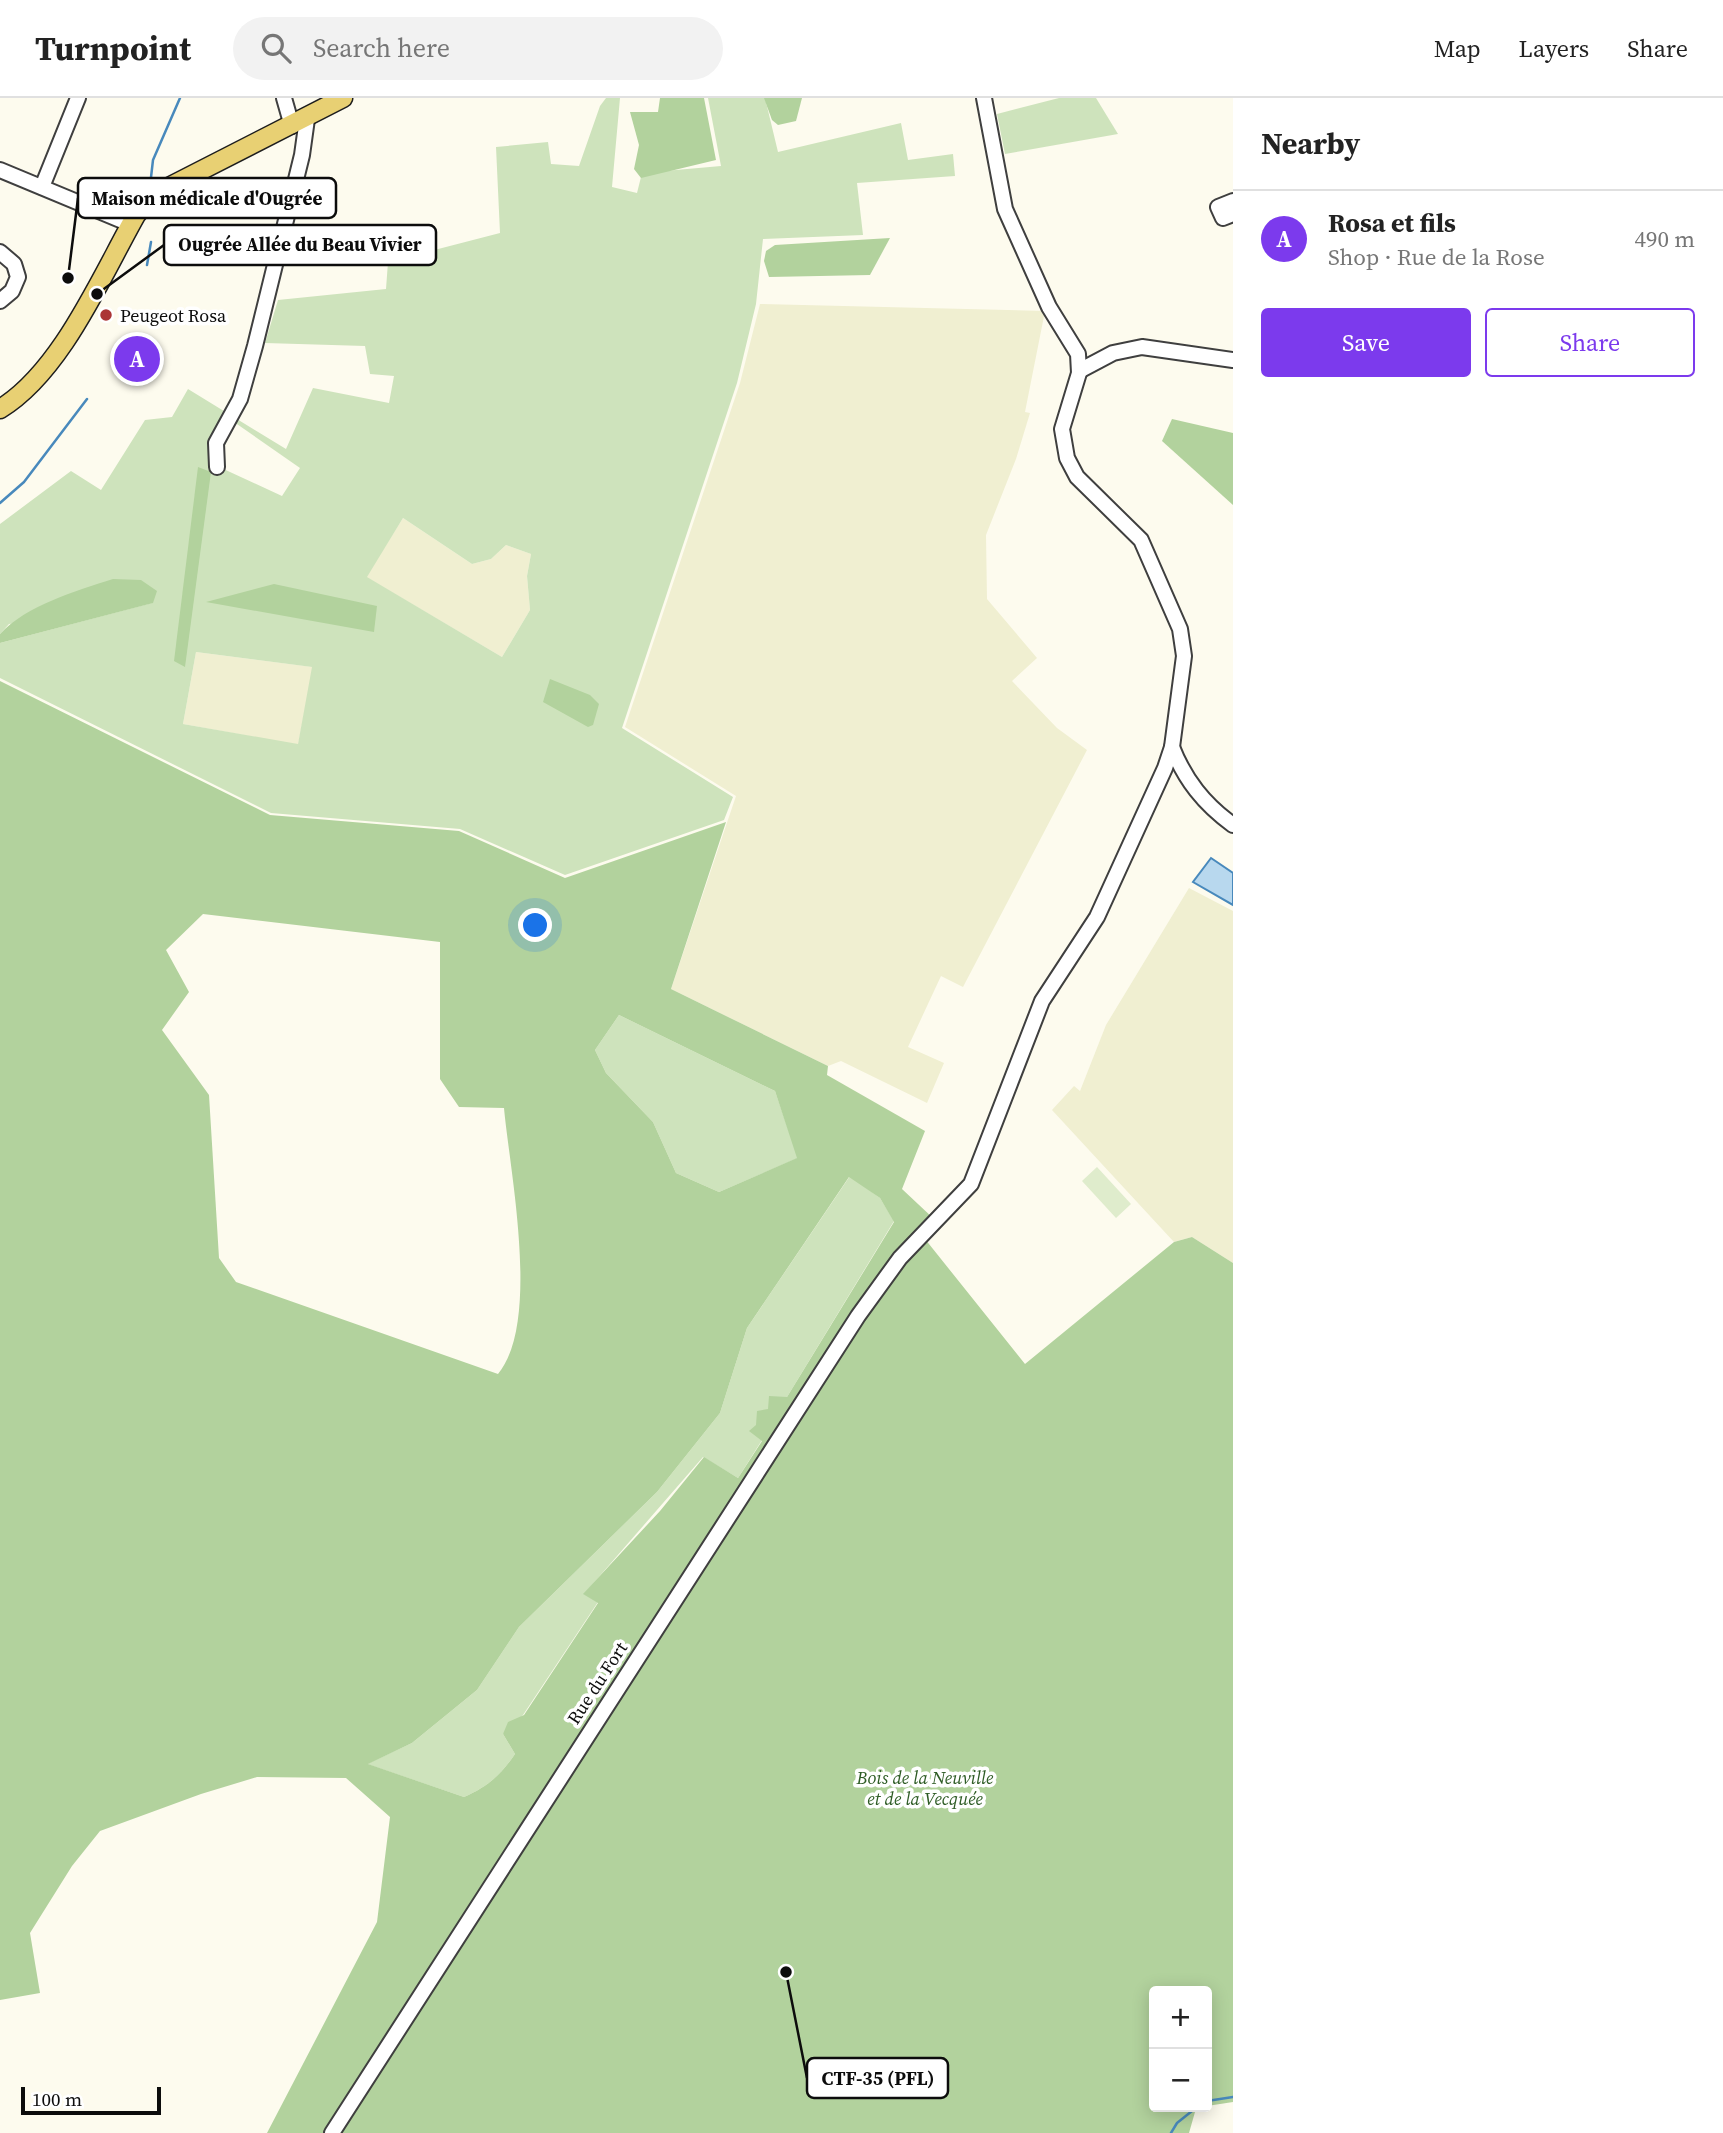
<!DOCTYPE html>
<meta charset="utf-8">
<style>
body{margin:0;font-family:"Source Serif 4",serif;background:#f2f2f2;color:#222}
.controls{position:absolute;right:21px;bottom:21px;display:grid;overflow:hidden;border-radius:7px;box-shadow:0 4px 18px #0003}
.controls button{width:63px;height:63px;display:grid;place-items:center;padding:0;border:0;border-bottom:2px solid #e0e0e0;background:#fff;color:#222;font:35px sans-serif}
.scale{position:absolute;left:21px;bottom:18px;width:140px;box-sizing:border-box;padding-left:7px;border:4px solid #0c0c0c;border-top:0;font-size:19px;line-height:24px;white-space:nowrap;color:#0c0c0c;-webkit-text-stroke:5px #fff;paint-order:stroke}
.you{position:absolute;left:536px;top:828px;width:24px;height:24px;margin:-18px;border:5px solid #fff;border-radius:50%;background:#1a73e8;box-shadow:0 0 0 10px #1a73e833}
.badge{display:grid;place-items:center;width:46px;height:46px;border-radius:50%;background:#7c3aed;color:#fff;font-size:23px;font-weight:700}
.pin{position:absolute;translate:-50% -50%;border:4px solid #fff;box-shadow:0 2px 7px #0006}
.list{margin:0;padding:0;list-style:none}
h2{display:flex;justify-content:space-between;align-items:center;height:91px;margin:0;padding:0 28px;font-size:30px}
h2 small{font-size:23px;font-weight:400;color:#767676}
.list li{display:grid;grid-template-columns:46px 1fr auto;gap:21px;align-items:center;box-sizing:border-box;height:98px;padding:0 28px;border-top:2px solid #e0e0e0}
.list b{display:block;font-size:26px;white-space:nowrap}
.list p{margin:0;font-size:23px;white-space:nowrap;color:#767676}
.list em{font-size:23px;font-style:normal;color:#767676}
.actions{display:flex;gap:14px;padding:21px 28px}
.actions a{flex:1;padding:16px 0;border:2px solid #7c3aed;border-radius:7px;text-align:center;font-size:24px;color:#7c3aed}
.actions .main{background:#7c3aed;color:#fff}
.icon{flex:none;width:38px;height:38px;fill:none;stroke:currentColor;stroke-width:2;stroke-linecap:round;stroke-linejoin:round}
.map{position:relative;flex:none;width:1233px;height:2035px;overflow:hidden}
header{display:flex;align-items:center;gap:42px;box-sizing:border-box;height:98px;padding:0 35px;background:#fff;border-bottom:2px solid #e0e0e0}
header strong{font-size:33px}
nav{display:flex;gap:38px;margin-inline-start:auto;font-size:24px}
.search{width:490px;height:63px;background:#f2f2f2;display:flex;align-items:center;gap:18px;box-sizing:border-box;padding:0 24px;border-radius:38px;color:#767676;font-size:26px}
main{display:flex}
aside{flex:1;background:#fff}
.map>svg:first-child{display:block}
</style>
<header>
<strong>Turnpoint</strong>
<div class="search"><svg class="icon" aria-label="search" viewBox="0 0 24 24"><circle cx="10" cy="10" r="6"/><path d="M15 15l6 6"/></svg>Search here</div>
<nav><a>Map</a><a>Layers</a><a>Share</a></nav>
</header>
<main>
<div class="map">
<svg width="1233" height="2035" viewBox="0 0 1233 2035">
<rect width="100%" height="100%" fill="#fdfbee"/>
<g fill="#f0efd1">
<path d="M760,206L1045,213L1025,314L1030,315L1016,361L986,437L987,501L1037,560L1012,583L1057,630L1087,652L963,889L941,878L908,949L944,965L927,1005L841,963L828,968L671,891L736,698L625,629L740,285Z"/>
<path d="M403,420L472,466L491,461L506,447L531,456L527,478L530,512L502,559L366,479Z"/>
<path d="M196,554L313,569L298,647L183,626Z"/>
<path d="M1189,790L1233,813V1165L1192,1139L1174,1144L1052,1012L1074,988L1080,993L1106,927Z"/>
</g>
<g fill="#cee3bc" fill-rule="evenodd">
<path d="M606,0H620L612,89L637,95L642,75L721,68L708,0H765L778,54L901,25L908,62L953,56L955,78L857,85L863,137L763,141L756,206L737,285L622,630L733,699L724,722L565,777L460,731L271,715L0,580V545L152,505L9,526L0,536V426L71,373L101,392L145,322L172,319L188,291L286,351L313,290L389,305L394,278L370,276L365,248L265,245L278,202L386,191L388,164L500,135L496,49L548,44L551,66L579,68L600,8ZM234,324L300,370L282,398L217,368ZM403,420L472,466L491,461L506,447L531,456L527,478L530,512L502,559L367,479ZM196,554L312,569L298,646L183,626Z"/>
<path d="M1059,0H1096L1118,36L1005,56L997,16Z"/>
<path d="M619,917L775,993L798,1060L719,1094L676,1075L653,1024L606,975L595,952Z"/>
<path d="M850,1078L880,1100L894,1123L787,1299L768,1311L762,1342L738,1380L703,1359L584,1496L598,1504L523,1617L503,1636L515,1656C501,1677 487,1689 464,1699L367,1666L412,1645L477,1592L519,1529L657,1394L720,1315L747,1230Z"/>
</g>
<g fill="#b2d29d" fill-rule="evenodd">
<path d="M660,0H704L716,62L641,80L634,71L639,47L630,14H658Z"/>
<path d="M764,0H802L796,23L778,27L772,22Z"/>
<path d="M890,140L870,177L769,179L764,163L766,153L775,147Z"/>
<path d="M1172,321L1233,335V407L1162,343Z"/>
<path d="M198,369L211,374L185,569L174,563Z"/>
<path d="M113,481L141,482L157,493L153,505L0,545V536C27,507 76,493 113,481Z"/>
<path d="M274,486L377,508L374,534L206,504Z"/>
<path d="M550,581L590,597L599,606L593,627L588,629L543,604Z"/>
<path d="M0,583L270,717L459,733L565,780L726,724L671,891L828,968L827,977L925,1033L902,1091L934,1121L896,1158L326,2035H267L377,1824L390,1719L346,1680L257,1679L201,1696L100,1733L72,1768L30,1835L40,1895L0,1902ZM203,816L440,844V981L459,1009L504,1010C510,1075 541,1224 498,1276L236,1184L219,1160L209,997L162,932L189,894L166,852ZM619,917L775,993L797,1060L719,1094L676,1075L653,1024L606,975L595,952ZM849,1079L880,1100L894,1124L787,1299L769,1298L768,1311L757,1313L756,1327L749,1333L762,1343L738,1380L704,1359L660,1413L583,1496L598,1505L524,1617L508,1624L503,1636L515,1656C501,1677 487,1689 464,1699L368,1666L412,1645L477,1592L519,1529L657,1394L720,1315L747,1230Z"/>
<path d="M1192,1139L1233,1165V2004L1207,2008V1893H1154V2009H1205L1195,2014L1189,2035H339L873,1202L925,1141L1025,1266L1174,1144Z"/>
</g>
<path fill="#dfeccc" d="M1097,1069L1131,1106L1116,1120L1082,1083Z"/>
<path fill="#b8d8ee" stroke="#4889bc" stroke-width="2" d="M1211,760L1233,775V807L1193,784Z"/>
<g fill="none" stroke-linecap="round" stroke-linejoin="round">
<g stroke="#4889bc" stroke-width="2.5">
<path d="M150,88L153,62L180,0"/>
<path d="M147,167L151,144"/>
<path d="M0,405L24,384L87,301"/>
<path d="M1207,2003L1233,1999"/>
<path d="M1171,2035L1177,2025L1197,2009"/>
</g>
<g stroke="#3f3f3f" stroke-width="18">
<g id="minor">
<path d="M284,0L292,28"/>
<path d="M0,72L130,126"/>
<path d="M42,89L78,0"/>
<path d="M1233,103L1218,109L1223,120L1233,116"/>
<path d="M0,154L14,166L18,179L12,193L0,203"/>
<path d="M1079,273L1113,255L1142,249L1233,262"/>
<path d="M217,369L216,345L240,301L255,248L302,57L307,21"/>
<path d="M1172,649C1185,682 1204,706 1233,727"/>
<path d="M332,2035L858,1218L900,1160L971,1086L1042,903L1097,819L1165,670L1172,649L1184,558L1180,531L1141,442L1077,379L1067,360L1062,331L1079,275L1078,256L1049,209L1005,111L984,0"/>
</g>
</g>
<g stroke="#1d1d1d" stroke-width="21">
<path id="major" d="M0,311C61,274 101,179 136,117L153,97L343,0"/>
</g>
<use href="#minor" stroke="#fff" stroke-width="14"/>
<use href="#major" stroke="#e8d073" stroke-width="18"/>
</g>
<circle fill="#ab3536" stroke="#fff" stroke-width="2.5" cx="106" cy="217" r="7"/>
<g text-anchor="middle" dominant-baseline="central" stroke-width="7" stroke-linejoin="round" paint-order="stroke">
<g font-size="18" fill="#0c0c0c" stroke="#fff" text-anchor="start">
<text x="120" y="217">Peugeot Rosa</text>
</g>
<g font-size="18" fill="#0c0c0c" stroke="#fff">
<text transform="translate(597 1585) rotate(-57)">Rue du Fort</text>
</g>
<g font-size="18" font-style="italic" fill="#2e5c25" stroke="#fff">
<text x="925" y="1679">Bois de la Neuville<tspan x="925" dy="21">et de la Vecquée</tspan></text>
</g>
</g>
<path fill="none" stroke="#0c0c0c" stroke-width="2.5" d="M68 180L78 100M97 196L164 147M786 1874L807 1980"/>
<g fill="#0c0c0c" stroke="#fff" stroke-width="2.5">
<circle cx="68" cy="180" r="7"/>
<circle cx="97" cy="196" r="7"/>
<circle cx="786" cy="1874" r="7"/>
</g>
<g fill="#fff" stroke="#0c0c0c" stroke-width="2.5">
<rect x="78" y="80" width="258" height="40" rx="7"/>
<rect x="164" y="127" width="272" height="40" rx="7"/>
<rect x="807" y="1960" width="141" height="40" rx="7"/>
</g>
<g font-size="19" text-anchor="middle" font-weight="bold" fill="#0c0c0c">
<text x="207" y="107">Maison médicale d'Ougrée</text>
<text x="300" y="153">Ougrée Allée du Beau Vivier</text>
<text x="878" y="1987">CTF-35 (PFL)</text>
</g>
</svg>
<div class="controls">
<button>+</button>
<button>−</button>
</div>
<div class="scale">100 m</div>
<div class="you"></div>
<div class="pin badge" style="left:137px;top:261px">A</div>
</div>
<aside>
<h2>Nearby<small></small></h2>
<ul class="list">
<li><span class="badge">A</span><div><b>Rosa et fils</b><p>Shop · Rue de la Rose</p></div><em>490 m</em></li>
</ul>
<div class="actions"><a class="main">Save</a><a>Share</a></div>
</aside>
</main>
